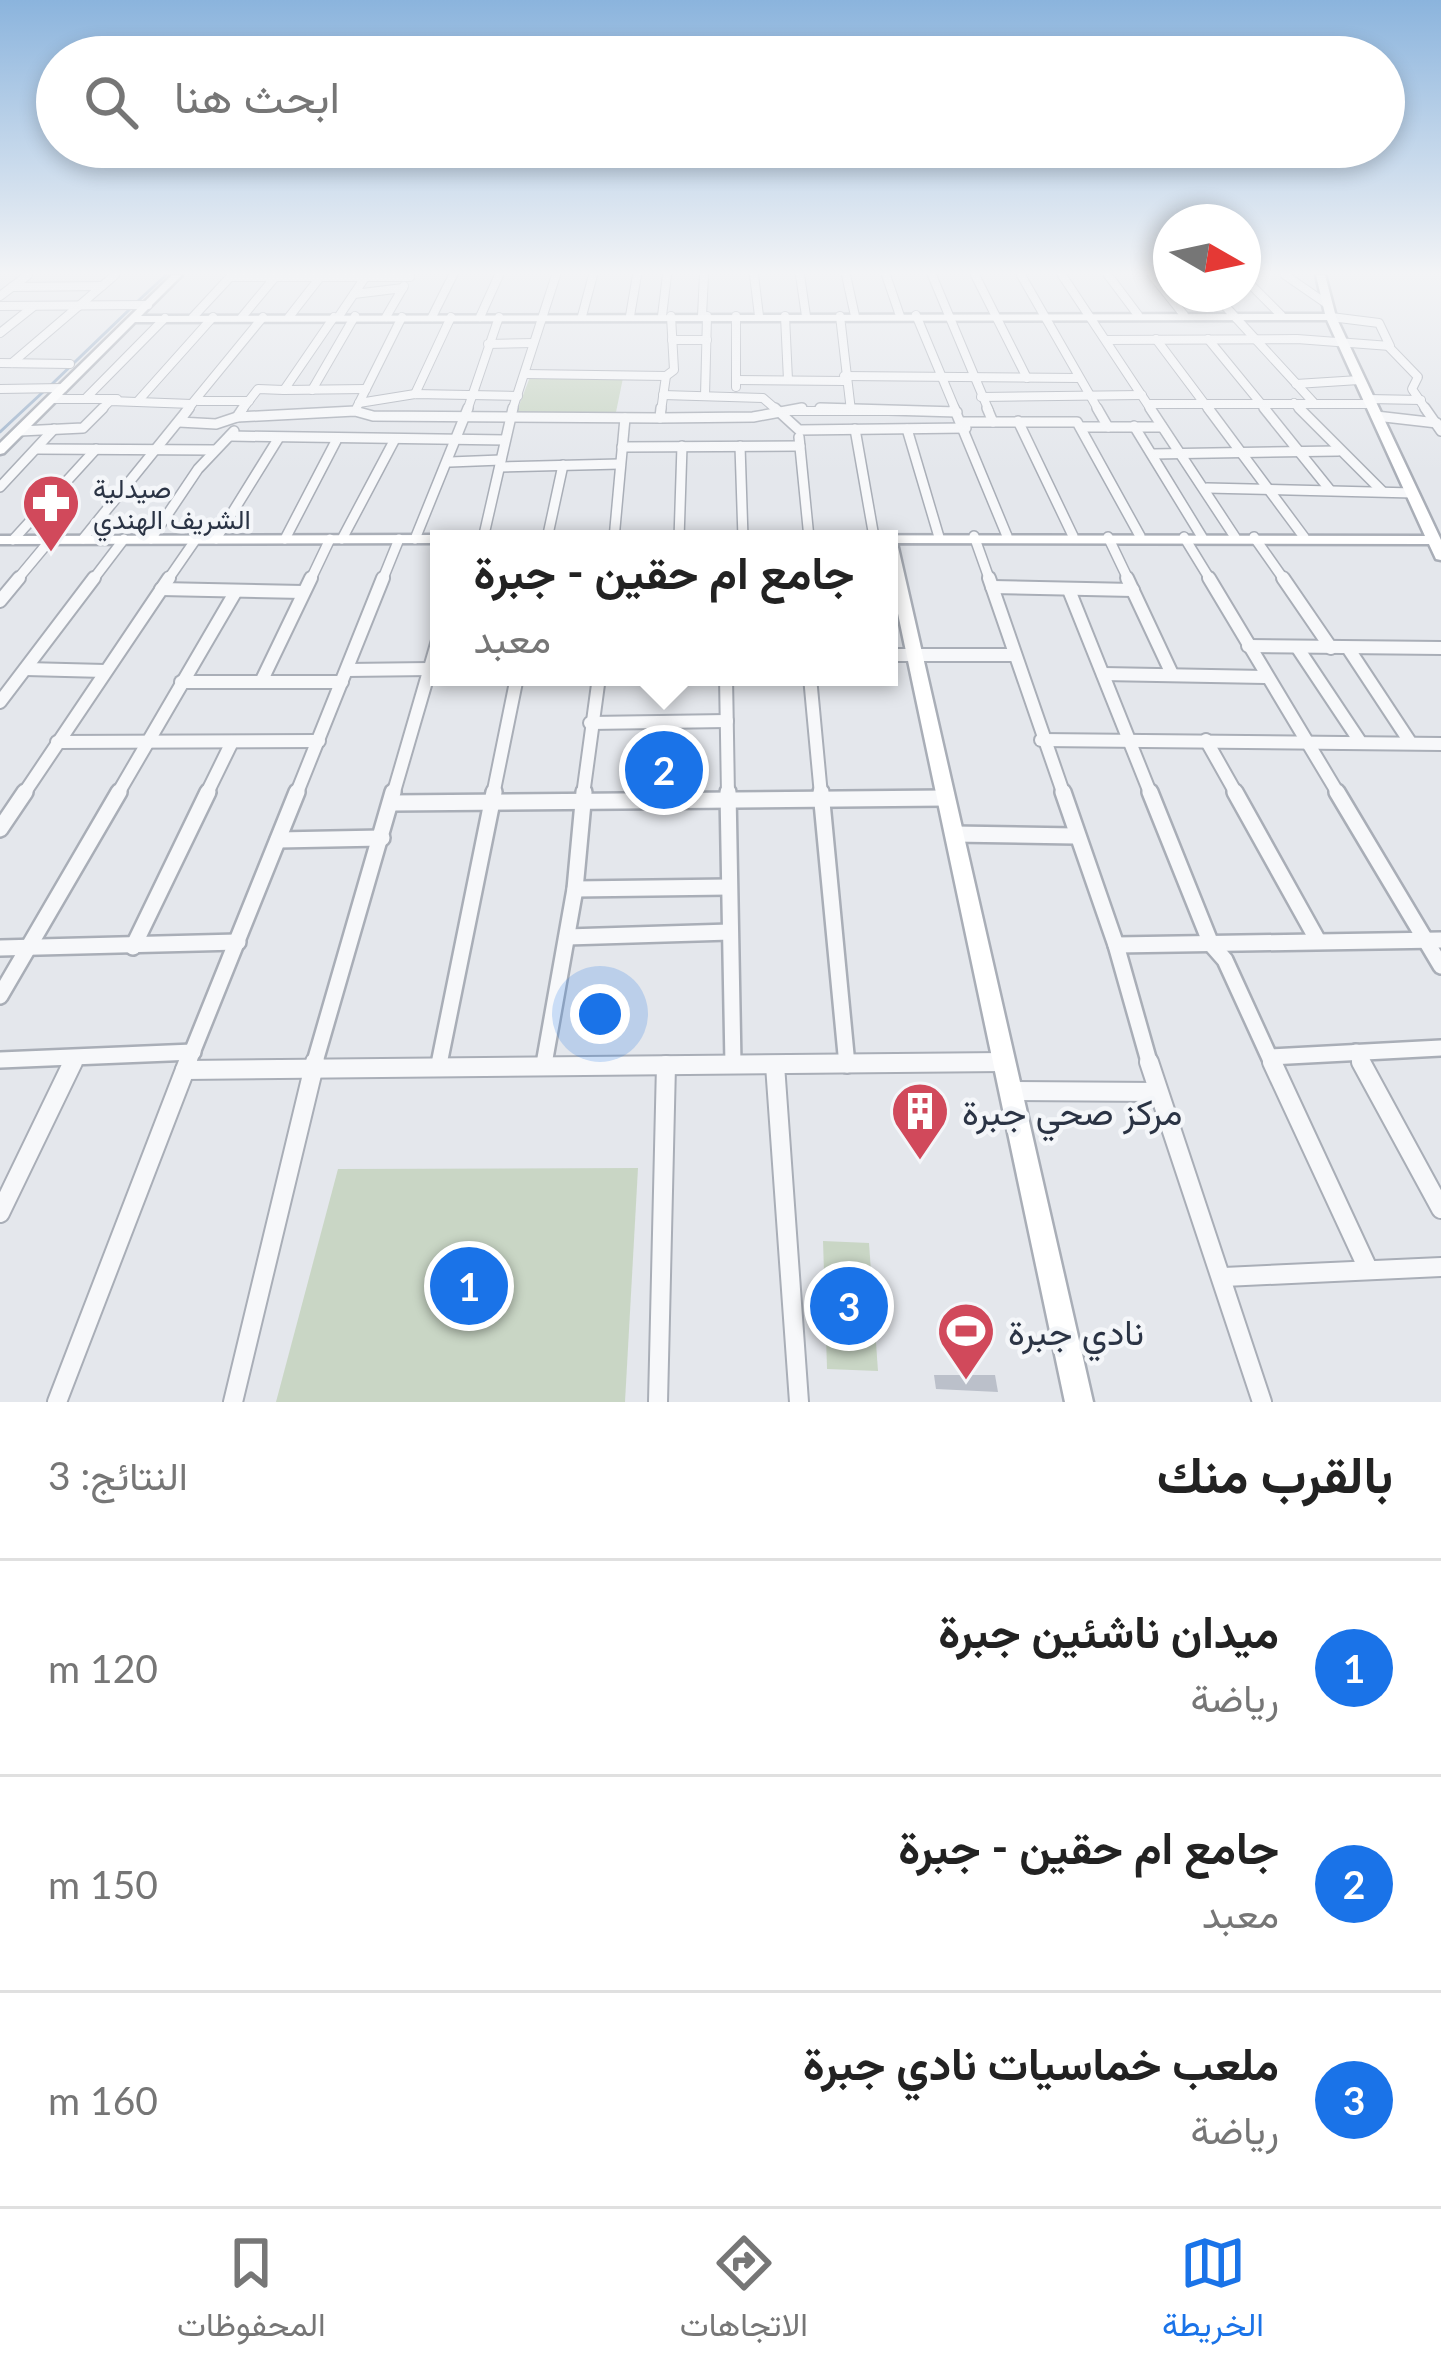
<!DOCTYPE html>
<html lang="ar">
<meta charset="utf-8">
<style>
body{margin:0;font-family:Lato,Vazirmatn,sans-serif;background:#f2f2f2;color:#222;direction:rtl}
.compass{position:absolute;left:1153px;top:204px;width:108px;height:108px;border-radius:50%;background:#fff;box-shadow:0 6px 18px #0003;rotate:99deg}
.you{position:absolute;left:600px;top:1014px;width:42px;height:42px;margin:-30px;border:9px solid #fff;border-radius:50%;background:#1a73e8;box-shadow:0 0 0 18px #1a73e833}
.badge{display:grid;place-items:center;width:78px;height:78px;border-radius:50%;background:#1a73e8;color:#fff;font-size:39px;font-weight:700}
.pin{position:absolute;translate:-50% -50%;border:6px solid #fff;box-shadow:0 3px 12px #0006}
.popup{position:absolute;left:430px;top:530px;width:468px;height:156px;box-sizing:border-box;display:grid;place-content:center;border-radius:0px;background:#fff;filter:drop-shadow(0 3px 9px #0005);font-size:39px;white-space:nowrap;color:#767676}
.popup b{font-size:45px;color:#222}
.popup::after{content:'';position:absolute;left:50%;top:100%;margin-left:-24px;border:24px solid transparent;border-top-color:#fff}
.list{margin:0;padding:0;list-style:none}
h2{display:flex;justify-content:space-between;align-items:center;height:156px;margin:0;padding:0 48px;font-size:51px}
h2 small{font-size:39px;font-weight:400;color:#767676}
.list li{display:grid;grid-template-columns:78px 1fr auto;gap:36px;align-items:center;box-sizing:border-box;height:216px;padding:0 48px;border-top:3px solid #e0e0e0}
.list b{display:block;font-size:45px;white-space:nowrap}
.list p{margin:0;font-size:39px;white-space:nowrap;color:#767676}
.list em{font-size:39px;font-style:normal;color:#767676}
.icon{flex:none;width:66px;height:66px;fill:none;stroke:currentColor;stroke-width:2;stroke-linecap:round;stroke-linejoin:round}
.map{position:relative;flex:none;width:1441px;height:1402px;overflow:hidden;direction:ltr}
.search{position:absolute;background:#fff;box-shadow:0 6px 18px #0003;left:36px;right:36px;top:36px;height:132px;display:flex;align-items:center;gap:30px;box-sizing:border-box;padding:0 42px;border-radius:66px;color:#767676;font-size:45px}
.sheet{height:804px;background:#fff}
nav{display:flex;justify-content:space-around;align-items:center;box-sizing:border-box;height:168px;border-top:3px solid #e0e0e0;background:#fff;font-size:33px;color:#767676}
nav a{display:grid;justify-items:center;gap:6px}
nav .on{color:#1a73e8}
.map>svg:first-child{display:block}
</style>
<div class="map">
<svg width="1441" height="1402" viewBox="0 0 1441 1402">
<rect width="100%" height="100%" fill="#e4e7ec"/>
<g fill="#c9d6c5">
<path d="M530,377L623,378L615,417L515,416Z"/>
<path d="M638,1168L625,1402H276L338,1169Z"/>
<path d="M823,1241L869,1243L878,1371L827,1369Z"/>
</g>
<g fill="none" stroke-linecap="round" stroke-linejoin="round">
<g stroke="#9fb4cc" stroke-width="3">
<path d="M137,302L166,275"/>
<path d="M51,385L130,309"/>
<path d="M0,432L43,392"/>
</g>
</g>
<path fill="#bbc0ca" d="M934,1375H995L998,1392L936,1389Z"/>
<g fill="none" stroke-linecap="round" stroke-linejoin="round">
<g stroke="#a9aeb7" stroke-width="10">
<g id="street-far4">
<path d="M754,275L759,316"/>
<path d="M800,275L806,316"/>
<path d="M846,275L855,316"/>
<path d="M886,275L900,316"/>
<path d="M932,275L989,411"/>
<path d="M975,275L1027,378"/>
<path d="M1021,275L1099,411"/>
<path d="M1062,275L1152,411"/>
<path d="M1108,275L1138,315"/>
<path d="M1152,275L1184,315"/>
<path d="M1285,275L1327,304"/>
<path d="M230,277H410"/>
<path d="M1243,277L1281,315"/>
<path d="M12,287L102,286"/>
<path d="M354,294L403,288"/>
<path d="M1214,294L1314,403"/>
<path d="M0,296L28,275"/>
<path d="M0,306L148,305"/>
<path d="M916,315L956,411"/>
<path d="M339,316L366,276"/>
<path d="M582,316L593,275"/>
<path d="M630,316L637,275"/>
<path d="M662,316L667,275"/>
<path d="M702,316L704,275"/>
<path d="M736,316V387"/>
<path d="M785,316L788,380"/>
<path d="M840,316L851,411"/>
<path d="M193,317L232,275"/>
<path d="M242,317L276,276"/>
<path d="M289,317L321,276"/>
<path d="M386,317L404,286"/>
<path d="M432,317L453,275"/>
<path d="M480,317L499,275"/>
<path d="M0,333L34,306"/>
<path d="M1156,339L1210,411"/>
<path d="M1208,339L1267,411"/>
<path d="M672,340H707"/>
<path d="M1106,340L1297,339L1390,346L1379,323L1331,317"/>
<path d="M488,344L533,343"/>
<path d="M1389,347L1418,377L1412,389L1427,411"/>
<path d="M0,363L70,364"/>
<path d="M12,363L115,275"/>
<path d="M525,374L666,376"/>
<path d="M844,376L1079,378"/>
<path d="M736,380L845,381"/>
<path d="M1296,384L1359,380"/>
<path d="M0,389L63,388"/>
<path d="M284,390L366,389"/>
<path d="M312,390L355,316"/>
<path d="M415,394L451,317"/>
<path d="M663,395L763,398L778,411"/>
<path d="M705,396L707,316"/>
<path d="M87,397L165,318"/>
<path d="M981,397L1142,395"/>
<path d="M53,399H117"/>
<path d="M1368,399L1421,400"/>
<path d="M138,401L213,317"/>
<path d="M198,401H249"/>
<path d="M359,403L415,394L518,396"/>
<path d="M1294,403L1302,411"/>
<path d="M1148,404H1371"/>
<path d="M357,407L402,317"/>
<path d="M100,411L110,401L192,404L187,411"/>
<path d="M186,411L263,317"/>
<path d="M241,411L258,389L284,390L334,317"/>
<path d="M347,411H356"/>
<path d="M467,411L499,317"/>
<path d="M512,411L556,275"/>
<path d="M661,411L666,376L674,370L671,316"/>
<path d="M785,411H935"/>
</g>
</g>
<g stroke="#a9aeb7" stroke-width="12">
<g id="street-far3">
<path d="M189,408L179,422L216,424L237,417L355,411L373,416L660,418L661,408"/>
<path d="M775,408L799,430L966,428"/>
<path d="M820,408L957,412"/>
<path d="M954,408L1007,536"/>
<path d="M987,408L993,422"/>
<path d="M1097,408L1108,427"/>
<path d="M1150,408L1235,537"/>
<path d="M1208,408L1304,537"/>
<path d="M1264,408L1330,490"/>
<path d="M1299,408L1382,491"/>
<path d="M1425,408L1441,431"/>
<path d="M1376,416L1437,423"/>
<path d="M237,417L243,408"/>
<path d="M660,418L753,417L802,408"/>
<path d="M1018,421L1073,536"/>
<path d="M963,422H1077L1140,536"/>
<path d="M1134,426L1202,537"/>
<path d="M1081,427H1162"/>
<path d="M855,429L874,537"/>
<path d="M907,429L939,537"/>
<path d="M20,431L83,428L103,408"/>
<path d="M230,436L505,440"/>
<path d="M799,437L809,538"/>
<path d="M740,446L743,538"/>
<path d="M622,447L800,446"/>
<path d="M37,449L214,450"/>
<path d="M1153,454L1338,451"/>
<path d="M450,462L501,460"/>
<path d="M500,467L620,464"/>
<path d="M0,487L54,429"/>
<path d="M1207,488L1413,493"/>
<path d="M974,536L990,581"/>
<path d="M1108,537L1129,581"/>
<path d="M1184,537L1211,581"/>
<path d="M1254,537L1285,581"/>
<path d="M83,539L189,408"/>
<path d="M151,539L198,469L234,431"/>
<path d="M216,539L278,439"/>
<path d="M285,539L336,441"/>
<path d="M342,539L395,439"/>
<path d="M415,539L468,408"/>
<path d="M483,539L513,408"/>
<path d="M547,539L563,465"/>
<path d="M614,539L625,418"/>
<path d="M679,539L682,446"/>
<path d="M13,540L96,449"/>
<path d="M16,581L51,539"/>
<path d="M92,581L124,539"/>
<path d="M167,581L196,539"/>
<path d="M310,581L330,539"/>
<path d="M382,581L399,539"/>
</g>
</g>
<g stroke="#a9aeb7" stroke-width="16">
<g id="street-far2">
<path d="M989,578L1064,795"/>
<path d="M1127,578L1172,674"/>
<path d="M1209,578L1339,795"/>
<path d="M1283,578L1331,648"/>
<path d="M992,587L1133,590"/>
<path d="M161,589L303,592"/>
<path d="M1069,590L1151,795"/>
<path d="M0,601L19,578"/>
<path d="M1248,646L1441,648"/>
<path d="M1297,647L1359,740"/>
<path d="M1348,648L1410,742"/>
<path d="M889,655H1014"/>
<path d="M26,669L105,671"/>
<path d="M347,670L430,669"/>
<path d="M1103,674L1265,677"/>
<path d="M726,677L728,795"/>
<path d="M810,677L821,795"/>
<path d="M181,682H342"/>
<path d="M261,682L311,578"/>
<path d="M0,702L94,578"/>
<path d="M590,723L727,721"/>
<path d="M1041,740L1441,744"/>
<path d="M1206,740L1237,795"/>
<path d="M57,742L319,741"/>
<path d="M23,795L169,578"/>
<path d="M117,795L236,591"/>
<path d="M206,795L232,742"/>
<path d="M296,795L383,578"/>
<path d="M393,795L439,637"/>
<path d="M493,795L517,677"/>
<path d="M583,795L599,677"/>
</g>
</g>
<g stroke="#a9aeb7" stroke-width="20">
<g id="street-far1">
<path d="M728,792L733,1064"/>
<path d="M821,792L847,1065"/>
<path d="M1063,792L1116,945L1150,1065"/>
<path d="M1150,792L1211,944L1225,960L1273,1065"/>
<path d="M1235,792L1318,941"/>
<path d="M1337,792L1441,966"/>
<path d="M392,803L945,798"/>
<path d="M0,829L25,792"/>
<path d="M953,834L1075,836"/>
<path d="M278,840L382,838"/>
<path d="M575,889L729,887"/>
<path d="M567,937L730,932"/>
<path d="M1116,945L1441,940"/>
<path d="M133,947L208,792"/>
<path d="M0,948L238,942"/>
<path d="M0,996L119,792"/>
<path d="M1356,1052L1363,1065"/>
<path d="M1270,1057L1441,1048"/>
<path d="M0,1060L193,1052"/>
<path d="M439,1064L494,792"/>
<path d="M544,1064L575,889L584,792"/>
<path d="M72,1065L75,1058"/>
<path d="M187,1065L297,792"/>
<path d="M314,1065L393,792"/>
<path d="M730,1065L1003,1062"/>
</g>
</g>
<g stroke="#a9aeb7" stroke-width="22">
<g id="street">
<path d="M1149,1062L1262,1402"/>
<path d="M1272,1062L1368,1269"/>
<path d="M1361,1062L1441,1209"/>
<path d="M775,1065L799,1402"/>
<path d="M185,1070L1003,1062"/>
<path d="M1010,1091L1158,1092"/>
<path d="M0,1213L73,1062"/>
<path d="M1224,1277L1441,1267"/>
<path d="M57,1402L188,1062"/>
<path d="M233,1402L315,1062"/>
<path d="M658,1402L666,1065"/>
</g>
</g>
<g stroke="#a9aeb7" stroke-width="5">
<g id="secondary">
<path d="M172,275H182L141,316L1325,314L1316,275H1325L1336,317L1441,540V560L1436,559L1429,544L897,543L1093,1402H1065L889,571V539H656L663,535L1425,536L1327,320L135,322L4,453L0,454V443Z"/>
<path d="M439,535L446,539H439V543L0,544V536Z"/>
</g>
</g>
<use href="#street-far4" stroke="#f7f8fa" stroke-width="8"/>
<use href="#street-far3" stroke="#f7f8fa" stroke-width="9"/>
<use href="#street-far2" stroke="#f7f8fa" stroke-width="12"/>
<use href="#street-far1" stroke="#f7f8fa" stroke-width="15"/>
<use href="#street" stroke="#f7f8fa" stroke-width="18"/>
<use href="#secondary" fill="#fff" fill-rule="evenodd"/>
</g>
<linearGradient id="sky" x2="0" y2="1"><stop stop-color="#8bb4dd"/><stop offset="0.58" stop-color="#f3f4f6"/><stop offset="1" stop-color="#f3f4f6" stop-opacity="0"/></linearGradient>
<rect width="1441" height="471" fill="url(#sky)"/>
<defs>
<g id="pharmacy-pin" transform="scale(3)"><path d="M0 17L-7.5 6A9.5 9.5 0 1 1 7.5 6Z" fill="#d1495b" stroke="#f4f6f9"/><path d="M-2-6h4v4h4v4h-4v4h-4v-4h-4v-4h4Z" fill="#fff"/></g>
<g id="building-pin" transform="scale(3)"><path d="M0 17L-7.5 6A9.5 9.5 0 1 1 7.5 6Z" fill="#d1495b" stroke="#f4f6f9"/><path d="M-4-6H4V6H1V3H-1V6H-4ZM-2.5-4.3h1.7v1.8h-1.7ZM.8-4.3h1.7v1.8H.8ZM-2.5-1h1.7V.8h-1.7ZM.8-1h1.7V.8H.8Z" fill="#fff"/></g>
<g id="stadium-pin" transform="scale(3)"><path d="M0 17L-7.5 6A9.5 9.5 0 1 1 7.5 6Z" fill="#d1495b" stroke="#f4f6f9"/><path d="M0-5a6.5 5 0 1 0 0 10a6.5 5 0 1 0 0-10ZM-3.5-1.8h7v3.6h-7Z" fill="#fff"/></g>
</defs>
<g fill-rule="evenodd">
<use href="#pharmacy-pin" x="51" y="503"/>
<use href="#building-pin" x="920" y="1111"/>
<use href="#stadium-pin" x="966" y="1331"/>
</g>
<g text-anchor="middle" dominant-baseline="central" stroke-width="9" stroke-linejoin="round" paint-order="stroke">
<g font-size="27" fill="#2b3445" stroke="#f4f6f9" text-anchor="start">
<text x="93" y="487">صيدلية<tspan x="93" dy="31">الشريف الهندي</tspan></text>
</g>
<g font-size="36" fill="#2b3445" stroke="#f4f6f9" text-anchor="start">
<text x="962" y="1111">مركز صحي جبرة</text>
<text x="1008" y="1331">نادي جبرة</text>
</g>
</g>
</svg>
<svg class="compass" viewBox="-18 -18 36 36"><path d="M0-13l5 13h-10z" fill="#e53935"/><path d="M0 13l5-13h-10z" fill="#767676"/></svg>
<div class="you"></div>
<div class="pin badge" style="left:469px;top:1286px">1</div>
<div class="pin badge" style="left:664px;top:770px">2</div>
<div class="popup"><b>جامع ام حقين - جبرة</b>معبد</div>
<div class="pin badge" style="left:849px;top:1306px">3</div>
<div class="search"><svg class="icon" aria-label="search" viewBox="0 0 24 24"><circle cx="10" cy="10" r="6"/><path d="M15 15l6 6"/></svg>ابحث هنا</div>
</div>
<section class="sheet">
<h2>بالقرب منك<small>النتائج: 3</small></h2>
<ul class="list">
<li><span class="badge">1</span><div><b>ميدان ناشئين جبرة</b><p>رياضة</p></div><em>120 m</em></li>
<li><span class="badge">2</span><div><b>جامع ام حقين - جبرة</b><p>معبد</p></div><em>150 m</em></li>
<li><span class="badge">3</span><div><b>ملعب خماسيات نادي جبرة</b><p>رياضة</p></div><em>160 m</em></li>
</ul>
</section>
<nav>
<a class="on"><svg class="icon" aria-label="map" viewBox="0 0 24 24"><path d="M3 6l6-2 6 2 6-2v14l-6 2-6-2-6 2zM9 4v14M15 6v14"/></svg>الخريطة</a>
<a><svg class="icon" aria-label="directions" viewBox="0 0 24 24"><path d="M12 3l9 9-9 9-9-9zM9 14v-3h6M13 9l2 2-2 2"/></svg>الاتجاهات</a>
<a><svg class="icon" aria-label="saved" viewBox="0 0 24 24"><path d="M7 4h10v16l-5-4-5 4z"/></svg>المحفوظات</a>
</nav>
